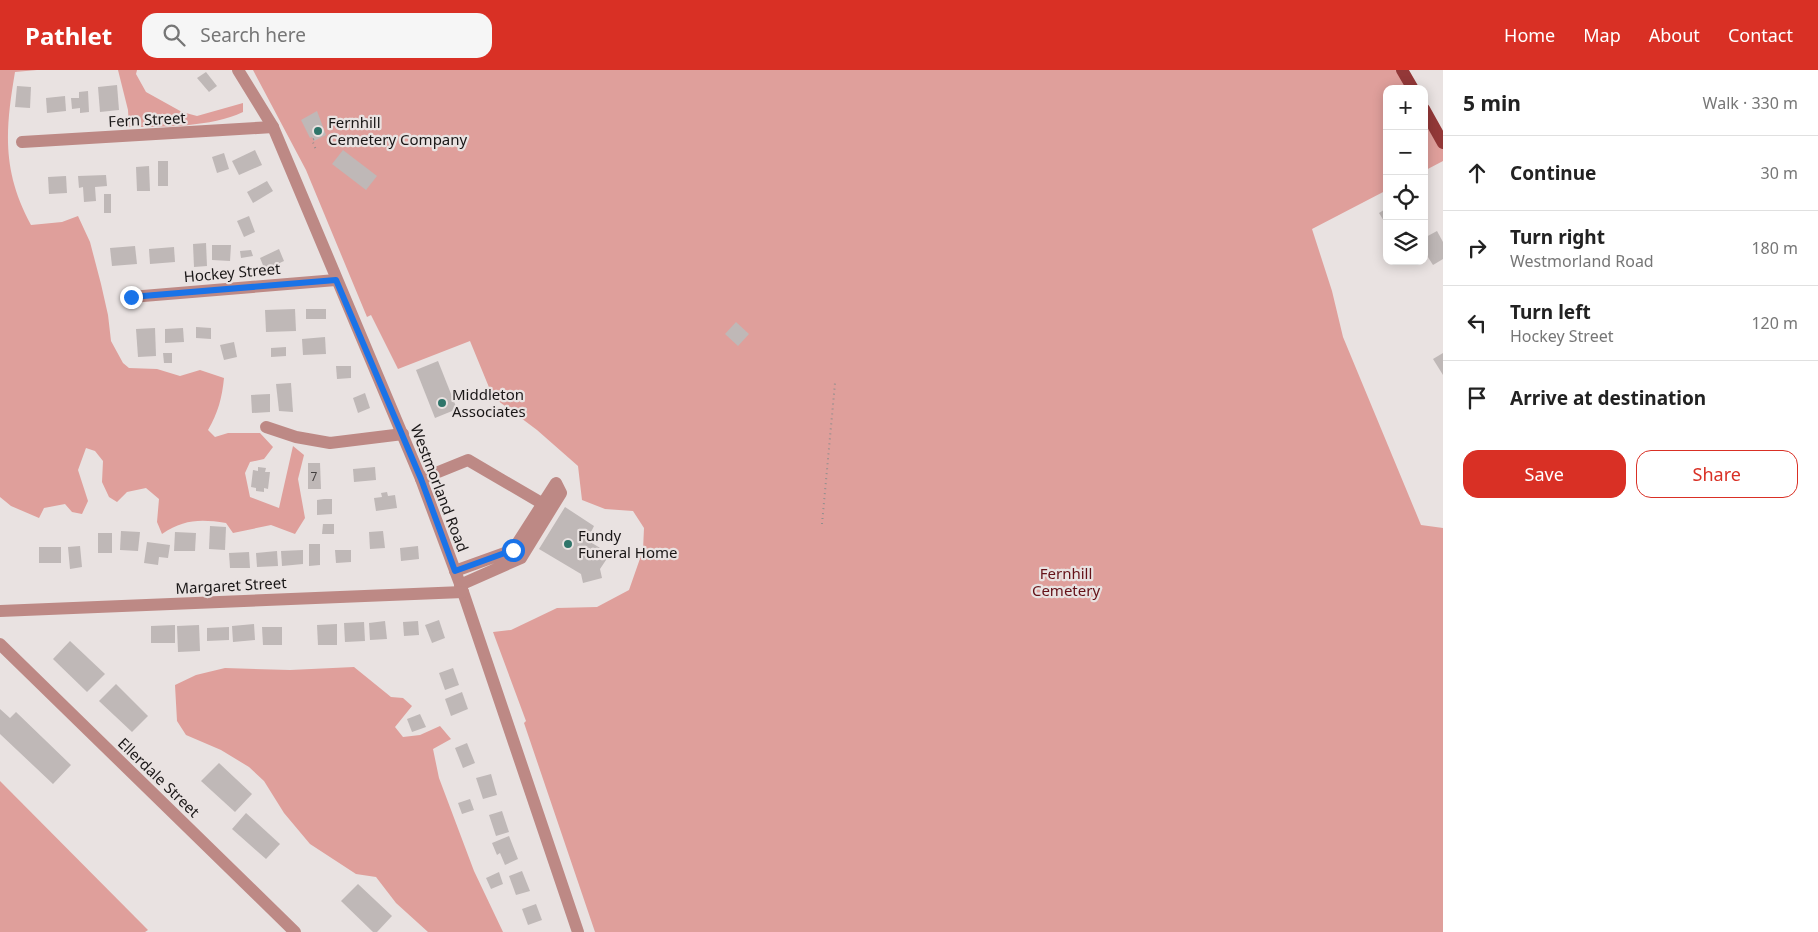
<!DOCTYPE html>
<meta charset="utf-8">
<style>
body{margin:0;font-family:"Noto Sans",sans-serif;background:#f6f6f6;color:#222}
.controls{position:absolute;right:15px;top:15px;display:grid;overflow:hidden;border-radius:10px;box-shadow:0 2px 12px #0003}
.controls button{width:45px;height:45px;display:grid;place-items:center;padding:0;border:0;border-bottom:1px solid #e0e0e0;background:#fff;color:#222;font:25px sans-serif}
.stop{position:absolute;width:15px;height:15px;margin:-11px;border:4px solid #1a73e8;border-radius:50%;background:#fff}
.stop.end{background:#1a73e8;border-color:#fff;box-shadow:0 1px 5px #0008}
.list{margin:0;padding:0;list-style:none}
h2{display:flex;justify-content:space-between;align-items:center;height:65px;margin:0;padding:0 20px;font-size:21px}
h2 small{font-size:16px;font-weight:400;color:#767676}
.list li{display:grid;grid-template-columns:32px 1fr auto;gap:15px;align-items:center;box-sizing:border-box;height:75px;padding:0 20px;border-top:1px solid #e0e0e0}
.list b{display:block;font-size:19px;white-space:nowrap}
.list p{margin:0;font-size:16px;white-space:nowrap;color:#767676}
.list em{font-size:16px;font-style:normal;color:#767676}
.actions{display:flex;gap:10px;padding:15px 20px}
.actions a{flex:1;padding:11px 0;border:1px solid #d93025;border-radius:15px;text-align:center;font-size:18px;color:#d93025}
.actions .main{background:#d93025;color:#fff}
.icon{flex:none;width:28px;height:28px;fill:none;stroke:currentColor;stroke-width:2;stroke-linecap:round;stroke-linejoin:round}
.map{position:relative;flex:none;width:1443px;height:862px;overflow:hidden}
header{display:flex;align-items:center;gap:30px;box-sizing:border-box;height:70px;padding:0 25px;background:#d93025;color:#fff}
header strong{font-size:24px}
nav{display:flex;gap:28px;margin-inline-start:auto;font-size:18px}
.search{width:350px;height:45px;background:#f6f6f6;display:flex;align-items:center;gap:12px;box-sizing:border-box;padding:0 18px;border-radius:15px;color:#767676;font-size:19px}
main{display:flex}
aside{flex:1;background:#fff}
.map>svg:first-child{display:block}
</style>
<header>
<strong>Pathlet</strong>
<div class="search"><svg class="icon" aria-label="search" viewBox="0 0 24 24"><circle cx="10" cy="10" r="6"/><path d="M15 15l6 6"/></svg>Search here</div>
<nav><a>Home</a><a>Map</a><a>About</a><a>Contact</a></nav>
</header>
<main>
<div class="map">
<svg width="1443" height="862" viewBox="0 0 1443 862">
<rect width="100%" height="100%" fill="#e9e2e1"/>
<g fill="#df9f9b">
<path d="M0,0H37L15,2C5,61 2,101 31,155L62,152L78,146L90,172L101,214L108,245L111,271L123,293L129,298L157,299L180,306L200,300L224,308C222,328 218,343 208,360L215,367L228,363H260L273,377L264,389L250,392L245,403L250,427L279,438L293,376L304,385L298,409L305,448L295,464L271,455L233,463L226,453C201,449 184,449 162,464L157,452L159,429L146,418L127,422L117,432L109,427L102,412L103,391L95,381L86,378L78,400L88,431L82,444L72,442L65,434L44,438L39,448L11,436L0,427Z"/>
<path d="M118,0H137L136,4L146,22L182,42L197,46L243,33V42C211,57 164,57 129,57L128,40Z"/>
<path d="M253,0H1402L1412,19H1387V120L1312,159L1332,221L1343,267L1421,455L1443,458V862H595L524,653L526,651L493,562L511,560L557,538L597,537L629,520L643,480L644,458L633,441L605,439L582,430L578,396L537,360L493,327L470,271L398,299L371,245L367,247L306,100Z"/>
<path d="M1424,41L1443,74V91L1424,101Z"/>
<path d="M354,597L391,627L403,628L412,636L395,657L403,667L420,665L440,656L451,669L433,679L439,708L474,801L503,862H428L396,833L376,807L356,804L310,774L284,743L264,711L249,697L221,680L186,665L177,651L175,615L196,605L225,598L290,600Z"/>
<path d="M0,711L148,860L145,862H0Z"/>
</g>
<g fill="#bfb8b7">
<path d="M206,2L217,16L209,22L197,8Z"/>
<path d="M117,15L119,40L100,42L98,17Z"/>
<path d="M17,16L31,17L30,38L15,37Z"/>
<path d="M88,21L89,42L80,43V38L72,39L71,28H79V22Z"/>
<path d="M65,26L66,41L47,43L46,28Z"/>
<path d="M317,41L326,65L314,71L312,67L310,68L301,50Z"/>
<path d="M255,80L262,95L239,105L232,91Z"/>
<path d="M343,80L377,106L366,120L332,94Z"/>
<path d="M224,83L229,99L217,103L212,87Z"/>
<rect x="158" y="91" width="10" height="25"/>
<path d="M149,96L150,121H137L136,97Z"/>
<path d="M106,105L107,116L95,117L96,131L84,132L83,117L79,118L78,106Z"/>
<path d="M66,106L67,123L49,124L48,107Z"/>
<path d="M267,111L273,121L253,133L247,122Z"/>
<rect x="104" y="124" width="7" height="19"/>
<path d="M1387,138V156L1379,143Z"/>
<path d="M249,146L255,162L244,167L237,151Z"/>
<path d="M1437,161L1443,172V189L1433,195L1424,181V168Z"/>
<path d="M206,173L207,196L194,197L193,174Z"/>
<path d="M212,175H231L230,191L212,190Z"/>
<path d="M135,176L137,194L112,196L110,178Z"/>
<path d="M174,177L175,192L150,194L149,179Z"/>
<path d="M279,179L284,191L265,200L260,188Z"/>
<path d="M251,180L253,186L241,188L240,181Z"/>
<path d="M295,239L296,261L266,262L265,240Z"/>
<rect x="306" y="239" width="20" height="10"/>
<path d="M736,252L749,264L738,276L725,264Z"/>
<path d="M196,257L211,258V269L196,268Z"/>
<path d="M155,258L156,286L138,287L136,259Z"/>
<path d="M183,258L184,272L165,273V259Z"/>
<path d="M325,267L326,284L303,285L302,269Z"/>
<path d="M234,272L237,287L224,290L220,275Z"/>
<path d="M286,277V286L271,287V278Z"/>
<path d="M163,283H172V293H164Z"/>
<path d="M1443,283V305L1433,289Z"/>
<path d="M438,291L457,339L435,348L416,300Z"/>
<path d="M336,296H351V308L337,309Z"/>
<path d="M291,313L293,342L279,341L276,314Z"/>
<path d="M365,323L370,338L358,343L353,328Z"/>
<path d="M270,324V342L252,343L251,325Z"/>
<path d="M308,393H320L321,419H308Z"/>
<path d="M258,397L266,398L265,402H270L268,419L264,418V422L256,421V418L251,417L253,400L258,401Z"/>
<path d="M375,397L376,410L354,412L353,399Z"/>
<path d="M387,422L388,426L395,425L397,438L376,441L374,428L382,427L381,423Z"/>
<path d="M324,429H332V444L317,445V430Z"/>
<path d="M565,437L594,456L587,470L610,484L600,499L602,508L583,513L581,504L539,479Z"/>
<path d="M323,454H334V464H322Z"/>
<path d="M210,456L226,457L225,480L209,479Z"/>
<path d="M121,461L140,462L138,481L120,480Z"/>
<path d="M383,461L385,478L370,479L369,462Z"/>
<path d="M175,462L196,463L195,481H174Z"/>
<rect x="98" y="463" width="14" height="20"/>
<path d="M147,472L170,475L168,488L159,487L158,495L144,493Z"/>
<path d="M309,474H320V495L309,496Z"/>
<path d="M80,476L82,497L70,499L68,477Z"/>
<path d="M418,476L419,489L401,491L400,478Z"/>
<rect x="39" y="477" width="22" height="16"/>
<path d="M303,480V494L282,496L281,481Z"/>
<path d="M335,480H351V492L336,493Z"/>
<path d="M277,481L278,496L257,497L256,483Z"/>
<path d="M249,482L250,498H230L229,483Z"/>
<path d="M439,550L445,568L432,573L425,555Z"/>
<path d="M385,551L387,569L370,570L369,553Z"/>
<path d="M418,551L419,565L404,566L403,552Z"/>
<path d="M364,552L365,571L345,572L344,553Z"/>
<path d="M254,554L255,570L233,572L232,556Z"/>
<path d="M337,554V575H318L317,555Z"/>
<path d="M175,555V573H151V556Z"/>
<path d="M199,555L200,581L178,582L177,556Z"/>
<path d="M229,557V570L207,571V558Z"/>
<path d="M262,557H282V575H263Z"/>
<path d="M70,571L105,604L87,622L53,589Z"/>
<path d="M453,598L459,615L445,620L439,603Z"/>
<path d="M116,614L148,646L132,662L99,631Z"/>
<path d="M462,622L468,639L451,646L445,629Z"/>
<path d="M0,639L10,648L16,642L71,695L53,714L0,664Z"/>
<path d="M420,644L426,657L412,662L407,649Z"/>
<path d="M467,673L475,693L463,698L455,678Z"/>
<path d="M219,693L252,724L235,742L201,711Z"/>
<path d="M491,704L497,725L483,729L476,708Z"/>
<path d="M470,729L474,740L462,744L458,733Z"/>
<path d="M502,741L509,762L496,766L489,745Z"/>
<path d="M246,743L280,774L266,789L232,759Z"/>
<path d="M509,766L518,789L505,795L500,783L497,785L492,773Z"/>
<path d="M522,801L530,821L516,825L509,806Z"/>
<path d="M499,802L503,814L491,819L486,808Z"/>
<path d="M358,814L392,846L377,862H373L341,831Z"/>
<path d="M536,834L542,850L528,855L522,839Z"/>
</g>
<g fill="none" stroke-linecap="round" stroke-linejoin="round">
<g stroke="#938e8d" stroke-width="2" stroke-dasharray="1 4" stroke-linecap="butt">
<path d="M314,69L312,70L316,80"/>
<path d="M822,454L835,313"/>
</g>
<g stroke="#bd8985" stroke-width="12">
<path d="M238,0L273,57L421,409L463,522L578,862"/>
<path d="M22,72L273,57"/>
<path d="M131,227L336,210"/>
<path d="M266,357L296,367L330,373L403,364"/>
<path d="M421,409L468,390L550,438"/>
<path d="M455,501L513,480L556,413L561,423L521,488L460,515"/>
<path d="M0,541L463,522"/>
<path d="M0,574L295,862"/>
</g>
<g stroke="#933838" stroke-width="12">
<path d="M1402,0L1413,19"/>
<path d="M1424,39L1443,73"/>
</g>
</g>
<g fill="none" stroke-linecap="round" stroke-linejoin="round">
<path stroke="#1a73e8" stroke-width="6" d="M131,227L336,210L421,409L455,501L513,480"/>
</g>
<g fill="#2f756a" stroke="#e9e2e1" stroke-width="2">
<circle cx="318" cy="61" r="5"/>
<circle cx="442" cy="333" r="5"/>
<circle cx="568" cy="474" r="5"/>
</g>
<g text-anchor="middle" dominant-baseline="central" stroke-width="4.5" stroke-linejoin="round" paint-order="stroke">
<g font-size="12" fill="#433f3f">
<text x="314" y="406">7</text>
</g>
<g font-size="15" fill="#1a1717" stroke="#e9e2e1">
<text transform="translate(147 49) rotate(-3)">Fern Street</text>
<text transform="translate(232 202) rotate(-5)">Hockey Street</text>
<text transform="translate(440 418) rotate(69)">Westmorland Road</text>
<text transform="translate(231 515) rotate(-3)">Margaret Street</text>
<text transform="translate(159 707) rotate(44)">Ellerdale Street</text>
</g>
<g font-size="15" fill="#1a1717" stroke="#e9e2e1" text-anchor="start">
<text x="328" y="52">Fernhill<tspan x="328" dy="17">Cemetery Company</tspan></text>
<text x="452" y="324">Middleton<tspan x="452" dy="17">Associates</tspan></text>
<text x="578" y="465">Fundy<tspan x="578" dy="17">Funeral Home</tspan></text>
</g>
<g font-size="15" fill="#651218" stroke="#e9e2e1">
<text x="1066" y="503">Fernhill<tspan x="1066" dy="17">Cemetery</tspan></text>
</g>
</g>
</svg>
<div class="controls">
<button>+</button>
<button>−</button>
<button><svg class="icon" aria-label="locate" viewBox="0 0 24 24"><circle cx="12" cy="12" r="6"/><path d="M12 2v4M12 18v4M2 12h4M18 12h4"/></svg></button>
<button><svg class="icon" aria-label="layers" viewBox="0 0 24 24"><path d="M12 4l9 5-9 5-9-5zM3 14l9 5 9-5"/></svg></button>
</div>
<div class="stop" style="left:513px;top:480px"></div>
<div class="stop end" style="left:131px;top:227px"></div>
</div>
<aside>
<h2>5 min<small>Walk · 330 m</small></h2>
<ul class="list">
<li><svg class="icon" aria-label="ahead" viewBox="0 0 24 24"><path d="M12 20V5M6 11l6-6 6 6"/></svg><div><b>Continue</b></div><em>30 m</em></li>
<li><svg class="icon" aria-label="right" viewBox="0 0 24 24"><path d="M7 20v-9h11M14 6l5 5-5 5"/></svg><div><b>Turn right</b><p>Westmorland Road</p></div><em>180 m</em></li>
<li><svg class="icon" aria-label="left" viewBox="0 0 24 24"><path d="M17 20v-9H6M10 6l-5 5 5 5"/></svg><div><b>Turn left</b><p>Hockey Street</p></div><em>120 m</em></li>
<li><svg class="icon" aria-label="arrive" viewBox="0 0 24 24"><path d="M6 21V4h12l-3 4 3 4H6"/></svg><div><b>Arrive at destination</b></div></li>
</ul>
<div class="actions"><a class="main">Save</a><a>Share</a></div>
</aside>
</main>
